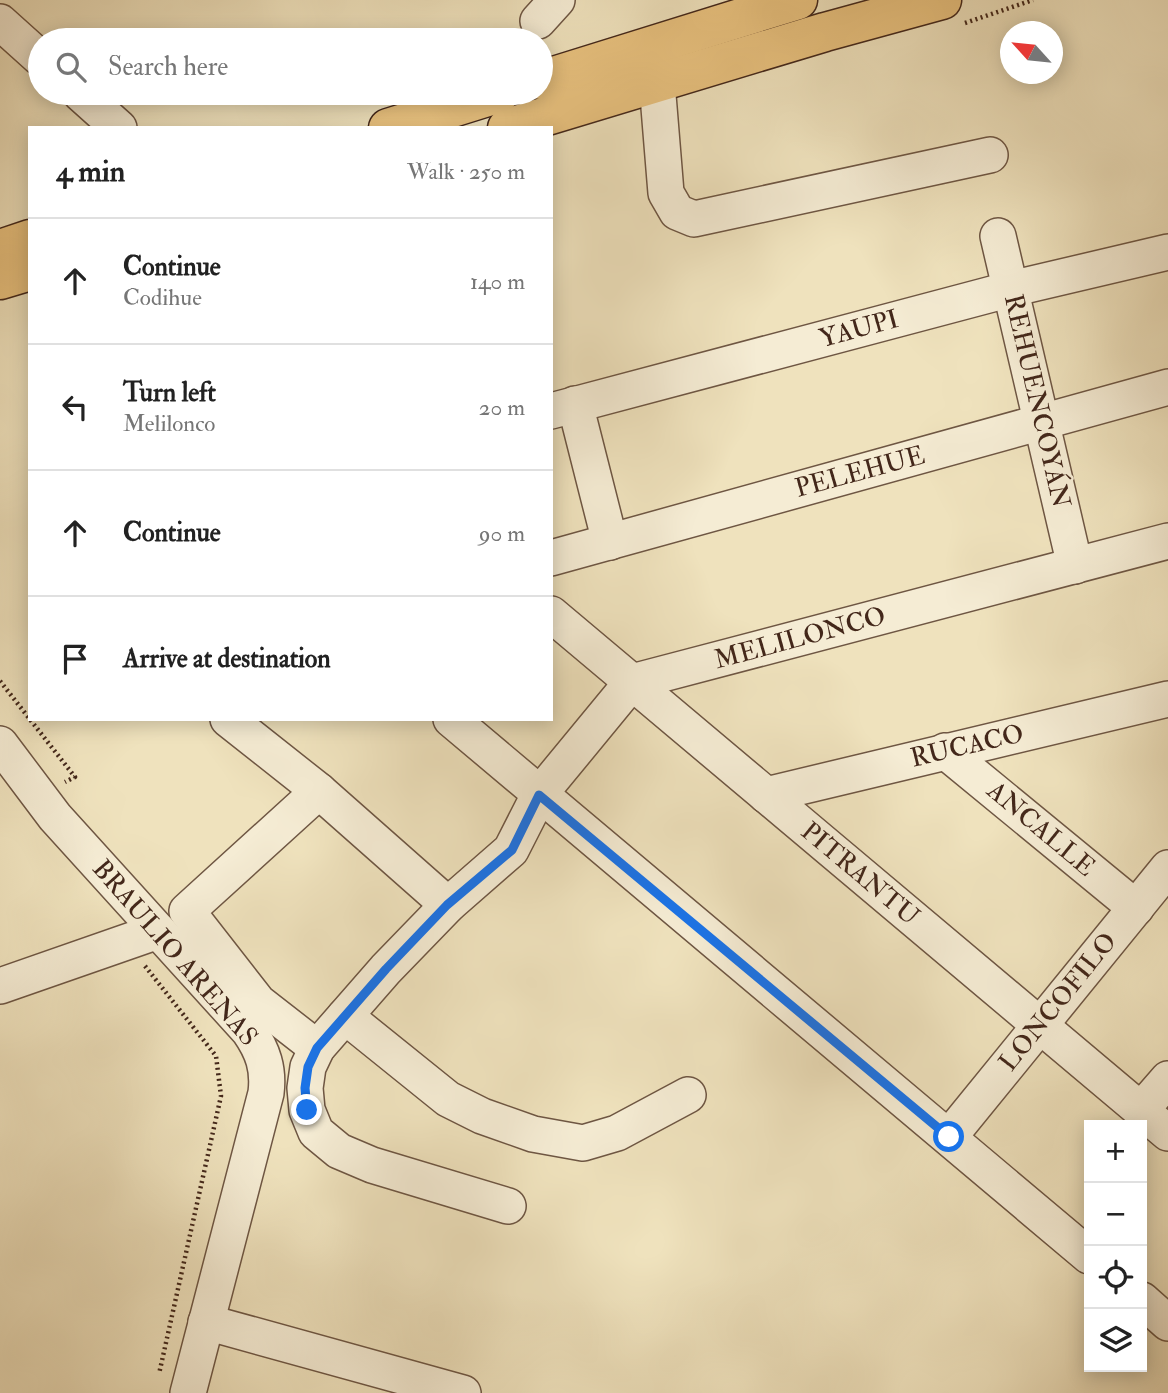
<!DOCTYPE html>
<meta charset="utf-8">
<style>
body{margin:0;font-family:"IM FELL Double Pica",serif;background:#f6f6f6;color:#222}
.controls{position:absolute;right:21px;bottom:21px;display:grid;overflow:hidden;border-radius:0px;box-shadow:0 4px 18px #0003}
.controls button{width:63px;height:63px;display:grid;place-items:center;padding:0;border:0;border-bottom:2px solid #e0e0e0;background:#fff;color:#222;font:35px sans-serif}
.compass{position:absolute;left:1000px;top:21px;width:63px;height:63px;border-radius:50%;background:#fff;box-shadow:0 4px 18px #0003;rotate:297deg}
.stop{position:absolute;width:21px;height:21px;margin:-16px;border:5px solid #1a73e8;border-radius:50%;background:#fff}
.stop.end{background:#1a73e8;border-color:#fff;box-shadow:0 2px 7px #0008}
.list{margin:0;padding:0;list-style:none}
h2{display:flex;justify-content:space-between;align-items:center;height:91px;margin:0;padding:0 28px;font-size:30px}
h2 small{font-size:23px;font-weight:400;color:#767676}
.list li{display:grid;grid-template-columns:46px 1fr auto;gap:21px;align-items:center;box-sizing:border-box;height:126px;padding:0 28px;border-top:2px solid #e0e0e0}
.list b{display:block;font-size:26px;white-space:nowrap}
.list p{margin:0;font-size:23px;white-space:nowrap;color:#767676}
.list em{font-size:23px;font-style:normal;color:#767676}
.icon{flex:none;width:38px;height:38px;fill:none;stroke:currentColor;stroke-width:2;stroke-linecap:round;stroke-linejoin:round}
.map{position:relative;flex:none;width:1168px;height:1393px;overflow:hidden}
.search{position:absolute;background:#fff;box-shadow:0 4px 18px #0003;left:28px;top:28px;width:525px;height:77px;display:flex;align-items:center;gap:18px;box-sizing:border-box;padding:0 24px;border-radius:38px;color:#767676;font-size:26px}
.panel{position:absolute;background:#fff;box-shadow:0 4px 18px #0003;left:28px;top:126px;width:525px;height:595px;border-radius:0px}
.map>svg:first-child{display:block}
</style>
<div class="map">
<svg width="1168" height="1393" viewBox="0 0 1168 1393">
<rect width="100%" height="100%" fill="#efe2bd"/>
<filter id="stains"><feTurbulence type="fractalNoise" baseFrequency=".00286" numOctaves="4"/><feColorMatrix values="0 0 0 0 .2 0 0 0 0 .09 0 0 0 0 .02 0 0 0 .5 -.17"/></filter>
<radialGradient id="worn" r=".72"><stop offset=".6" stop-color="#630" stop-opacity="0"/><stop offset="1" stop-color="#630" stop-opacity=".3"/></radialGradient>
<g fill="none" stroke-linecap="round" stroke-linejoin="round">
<g stroke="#6e5643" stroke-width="38">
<g id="minor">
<path d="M538,21L557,0"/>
<path d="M0,22L40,58"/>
<path d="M657,83L666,193L677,212L694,219L990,155"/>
<path d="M80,93L119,128"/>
<path d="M998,236L1075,566"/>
<path d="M575,404L610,542"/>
<path d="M551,411L1011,289L1168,252"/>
<path d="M551,558L1168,387"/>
<path d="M551,614L1168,1133"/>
<path d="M228,719L319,791L448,905"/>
<path d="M451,719L1089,1256"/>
<path d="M0,744L55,817L249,1031C263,1051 269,1069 266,1093L188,1393"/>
<path d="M945,751L1136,908"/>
<path d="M766,795L1168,699"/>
<path d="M0,986L158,931"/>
<path d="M345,1016L448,1099L482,1116L533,1134L583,1143L617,1133L688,1095"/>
<path d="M317,1048L258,1002L187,911L319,791"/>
<path d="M1141,1110L1168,1079"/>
<path d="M949,1137L1168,868"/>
<path d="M508,1206L372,1165L339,1151L316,1132L307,1110L305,1088L308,1067L317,1048L386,969L448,905L511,850L539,795L632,682L1168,541"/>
<path d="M1142,1300L1168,1323"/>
<path d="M206,1322L463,1393"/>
</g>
</g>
<g stroke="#43271a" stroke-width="41">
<g id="major">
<path d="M541,80L798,0"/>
<path d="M388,128L500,93"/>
<path d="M507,128L825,32L942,0"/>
<path d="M0,249L30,239"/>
<path d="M0,280L30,271"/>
</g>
</g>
<g stroke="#43271a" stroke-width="4.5" stroke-dasharray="2 3.5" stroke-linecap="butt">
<path d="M965,23L1033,0"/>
<path d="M0,681L75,777L65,782"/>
<path d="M145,966L216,1056L221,1096L159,1374"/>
</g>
<use href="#minor" stroke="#f5ecd4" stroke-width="35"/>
<use href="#major" stroke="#e8c17e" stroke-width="38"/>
</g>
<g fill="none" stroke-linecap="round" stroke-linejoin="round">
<path stroke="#1a73e8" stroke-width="9" d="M307,1110L305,1088L308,1067L317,1048L386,969L447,905L512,850L539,795L949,1137"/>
</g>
<g text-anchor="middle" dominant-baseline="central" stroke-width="5" stroke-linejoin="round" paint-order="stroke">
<g font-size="26" fill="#43271a" stroke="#f5ecd4">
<text transform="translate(859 329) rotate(-15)">YAUPI</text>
<text transform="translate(1037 401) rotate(77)">REHUENCOYÁN</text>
<text transform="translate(860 472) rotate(-15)">PELEHUE</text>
<text transform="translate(800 638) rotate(-15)">MELILONCO</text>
<text transform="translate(967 746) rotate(-13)">RUCACO</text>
<text transform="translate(1041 829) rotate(40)">ANCALLE</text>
<text transform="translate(860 874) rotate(40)">PITRANTU</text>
<text transform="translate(175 953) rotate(49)">BRAULIO ARENAS</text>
<text transform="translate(1058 1002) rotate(-51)">LONCOFILO</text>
</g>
</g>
<rect width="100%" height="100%" filter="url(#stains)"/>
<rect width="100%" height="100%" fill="url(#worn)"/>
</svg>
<div class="controls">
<button>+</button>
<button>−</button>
<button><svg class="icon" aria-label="locate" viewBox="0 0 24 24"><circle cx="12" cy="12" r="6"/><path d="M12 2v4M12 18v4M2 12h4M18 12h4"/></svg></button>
<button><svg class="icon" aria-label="layers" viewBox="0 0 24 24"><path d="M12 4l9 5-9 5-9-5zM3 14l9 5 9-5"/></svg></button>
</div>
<svg class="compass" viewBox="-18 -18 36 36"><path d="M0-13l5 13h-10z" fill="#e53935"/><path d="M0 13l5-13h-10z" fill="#767676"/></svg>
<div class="stop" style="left:949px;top:1137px"></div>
<div class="stop end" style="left:307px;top:1110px"></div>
<div class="search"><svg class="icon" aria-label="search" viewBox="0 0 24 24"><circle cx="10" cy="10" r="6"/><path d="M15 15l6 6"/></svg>Search here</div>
<section class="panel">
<h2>4 min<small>Walk · 250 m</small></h2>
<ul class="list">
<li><svg class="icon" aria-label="ahead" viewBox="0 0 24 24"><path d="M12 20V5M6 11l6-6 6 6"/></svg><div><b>Continue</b><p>Codihue</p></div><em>140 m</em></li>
<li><svg class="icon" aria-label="left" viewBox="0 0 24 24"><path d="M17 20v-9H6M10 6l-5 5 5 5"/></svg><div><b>Turn left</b><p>Melilonco</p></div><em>20 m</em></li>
<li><svg class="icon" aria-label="ahead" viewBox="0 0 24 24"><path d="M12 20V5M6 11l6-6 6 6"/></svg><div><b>Continue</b></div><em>90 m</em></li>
<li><svg class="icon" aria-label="arrive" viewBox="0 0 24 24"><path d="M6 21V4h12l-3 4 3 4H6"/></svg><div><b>Arrive at destination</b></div></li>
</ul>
</section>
</div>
